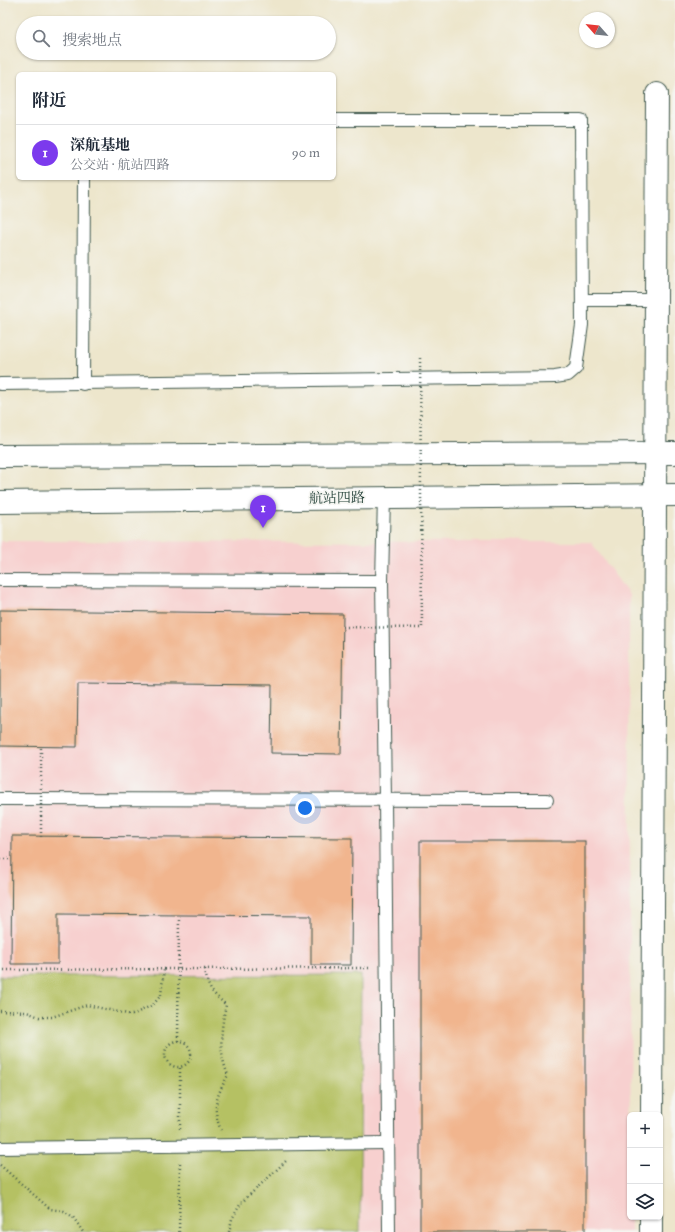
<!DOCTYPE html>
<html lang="zh">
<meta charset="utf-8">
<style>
body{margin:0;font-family:"IM FELL Great Primer","Noto Serif SC",serif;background:#f2f2f3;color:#1f2937}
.controls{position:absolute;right:12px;bottom:12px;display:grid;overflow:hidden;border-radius:6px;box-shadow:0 1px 3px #0004}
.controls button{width:36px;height:36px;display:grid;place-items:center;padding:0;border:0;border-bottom:1px solid #e0e1e3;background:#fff;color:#1f2937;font:20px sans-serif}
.compass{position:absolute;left:579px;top:12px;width:36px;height:36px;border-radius:50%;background:#fff;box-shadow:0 1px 3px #0004;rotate:297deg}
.you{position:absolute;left:305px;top:808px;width:14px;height:14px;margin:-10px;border:3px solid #fff;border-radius:50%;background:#1a73e8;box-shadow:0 0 0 6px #1a73e833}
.badge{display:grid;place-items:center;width:26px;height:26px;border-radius:50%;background:#7c3aed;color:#fff;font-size:13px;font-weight:700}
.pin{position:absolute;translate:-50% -33px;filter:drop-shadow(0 1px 2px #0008)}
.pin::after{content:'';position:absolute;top:21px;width:14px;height:12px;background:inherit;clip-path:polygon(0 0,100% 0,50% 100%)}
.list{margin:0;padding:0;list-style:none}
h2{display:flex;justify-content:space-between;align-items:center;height:52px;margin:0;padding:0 16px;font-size:17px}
h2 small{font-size:13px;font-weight:400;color:#747a83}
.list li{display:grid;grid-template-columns:26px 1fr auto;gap:12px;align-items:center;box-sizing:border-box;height:56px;padding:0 16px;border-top:1px solid #e0e1e3}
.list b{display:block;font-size:15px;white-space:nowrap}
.list p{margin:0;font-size:13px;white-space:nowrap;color:#747a83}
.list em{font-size:13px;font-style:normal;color:#747a83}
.icon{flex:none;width:22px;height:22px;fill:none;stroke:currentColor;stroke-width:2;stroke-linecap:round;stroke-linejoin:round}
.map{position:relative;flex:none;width:675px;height:1232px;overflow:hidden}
.search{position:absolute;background:#fff;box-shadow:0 1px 3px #0004;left:16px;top:16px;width:320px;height:44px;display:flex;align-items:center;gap:10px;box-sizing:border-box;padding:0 14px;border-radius:22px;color:#747a83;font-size:15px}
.panel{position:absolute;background:#fff;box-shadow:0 1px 3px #0004;left:16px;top:72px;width:320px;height:108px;border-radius:6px}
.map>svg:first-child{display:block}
</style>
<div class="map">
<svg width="675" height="1232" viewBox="0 0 675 1232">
<rect width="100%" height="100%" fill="#f6f6f2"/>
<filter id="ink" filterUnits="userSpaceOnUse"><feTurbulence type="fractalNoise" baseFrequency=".025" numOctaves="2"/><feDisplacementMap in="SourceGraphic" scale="8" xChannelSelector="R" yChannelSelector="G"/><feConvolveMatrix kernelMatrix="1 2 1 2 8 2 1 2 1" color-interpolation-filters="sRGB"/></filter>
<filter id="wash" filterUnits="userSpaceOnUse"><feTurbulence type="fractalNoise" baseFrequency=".012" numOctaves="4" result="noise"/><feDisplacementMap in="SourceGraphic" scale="16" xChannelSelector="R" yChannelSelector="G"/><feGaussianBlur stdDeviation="0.9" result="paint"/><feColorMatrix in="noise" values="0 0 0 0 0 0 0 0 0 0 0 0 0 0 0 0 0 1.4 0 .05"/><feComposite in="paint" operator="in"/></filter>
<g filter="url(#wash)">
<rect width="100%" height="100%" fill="#ede6cc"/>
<path fill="#f7d0cf" d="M0,541L591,542L629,595L631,1232H0Z"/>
<path fill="#b5c163" stroke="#6a7f4c" d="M361,975L360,1232H0V976Z"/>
<g id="blocks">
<g fill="#f1b58e">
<path d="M0,610L343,614L341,754L271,753L272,685L78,683L77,747L0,746Z"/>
<path d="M12,836L352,838L351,965H311V916L58,914V964H11Z"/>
<rect x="420" y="841" width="165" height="391"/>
</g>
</g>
</g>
<g filter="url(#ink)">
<use href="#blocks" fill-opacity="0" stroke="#3e564b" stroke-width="1"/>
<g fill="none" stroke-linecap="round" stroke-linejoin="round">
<g stroke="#3e564b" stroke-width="14">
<g id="service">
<path d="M582,300H656"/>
<path d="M0,384L555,377L568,375L576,368L582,325L581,120H334"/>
<path d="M83,384L84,178"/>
<path d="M384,497L382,581L385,800L389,1232"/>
<path d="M0,580L382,581"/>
<path d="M0,799L547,800"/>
<path d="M0,1148L387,1143"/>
</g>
</g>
<g stroke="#3e564b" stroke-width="24">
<g id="minor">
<path d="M652,1115L657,94"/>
<path d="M651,1232V1217"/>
</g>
</g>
<g stroke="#3e564b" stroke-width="24">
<g id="tertiary">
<path d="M0,456L675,453"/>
<path d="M0,502L675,495"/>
</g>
</g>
<g stroke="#3e564b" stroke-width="2.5" stroke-dasharray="1 3" stroke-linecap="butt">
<path d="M0,859H12"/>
<path d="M205,969C208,990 211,991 226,1005C221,1028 218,1052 228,1075C217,1096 211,1107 221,1130"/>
<path d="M0,970L371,968"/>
<path d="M0,1011L27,1012L39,1017H52L87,1005L132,1015L153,1005L161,995L164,969"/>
<path d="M178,1041L179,915"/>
<circle cx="178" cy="1054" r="13"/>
<path d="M180,1129V1067"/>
<path d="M0,1165L50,1209L64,1211L73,1217L83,1232"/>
<path d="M179,1232L180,1162"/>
<path d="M229,1232L232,1219L241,1203L286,1161"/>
</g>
<use href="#service" stroke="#fff" stroke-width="12"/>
<use href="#minor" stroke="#fff" stroke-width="22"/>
<use href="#tertiary" stroke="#fff" stroke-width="22"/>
<g stroke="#3e564b" stroke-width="2.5" stroke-dasharray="1 3" stroke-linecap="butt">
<path d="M343,627L422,628L420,355"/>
<path d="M41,837V747"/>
</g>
</g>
</g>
<g text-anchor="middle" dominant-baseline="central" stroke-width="3.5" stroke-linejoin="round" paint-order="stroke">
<g font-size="14" fill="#1f3d34" stroke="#f6f6f2">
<text transform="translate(337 498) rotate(-1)">航站四路</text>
</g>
</g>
</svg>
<div class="controls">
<button>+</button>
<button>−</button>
<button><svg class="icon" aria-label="layers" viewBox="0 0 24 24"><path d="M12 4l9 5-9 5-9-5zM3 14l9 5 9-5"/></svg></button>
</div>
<svg class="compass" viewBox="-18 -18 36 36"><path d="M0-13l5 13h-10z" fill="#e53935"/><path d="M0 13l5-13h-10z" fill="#747a83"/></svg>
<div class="you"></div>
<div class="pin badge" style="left:263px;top:528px">1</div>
<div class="search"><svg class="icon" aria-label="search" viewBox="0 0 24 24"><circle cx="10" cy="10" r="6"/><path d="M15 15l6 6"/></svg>搜索地点</div>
<section class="panel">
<h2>附近<small></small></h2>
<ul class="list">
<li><span class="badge">1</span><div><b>深航基地</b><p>公交站 · 航站四路</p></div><em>90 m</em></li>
</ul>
</section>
</div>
